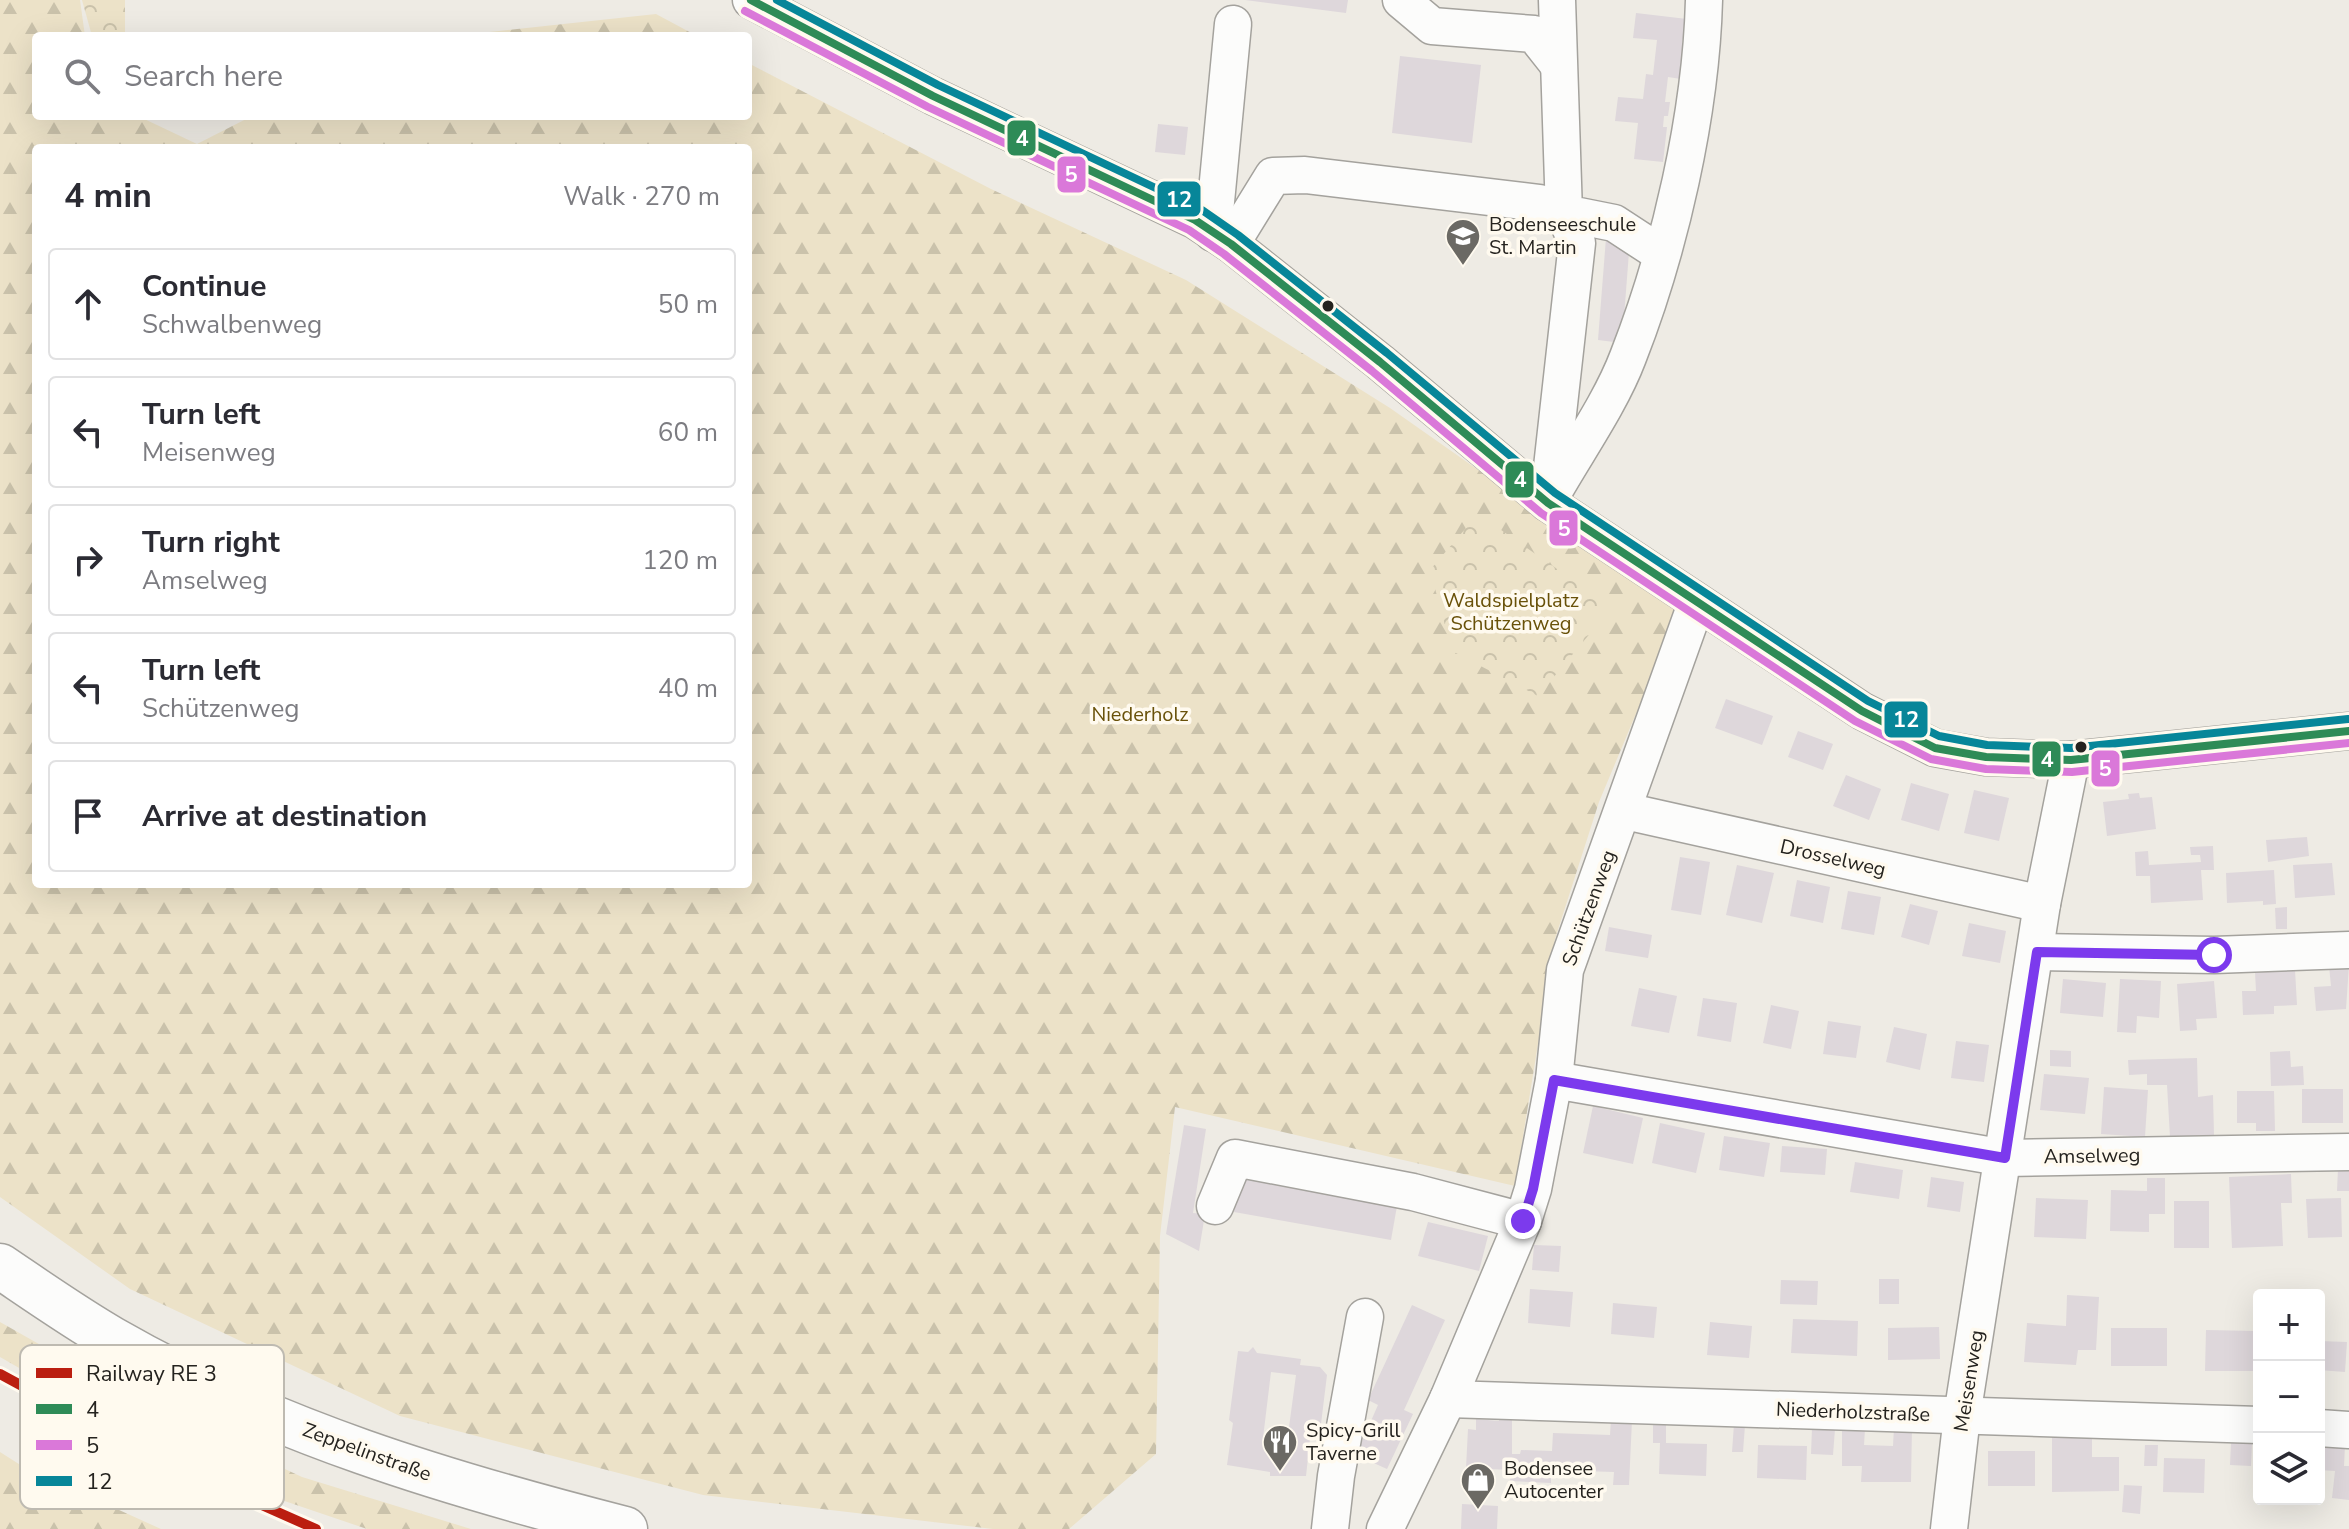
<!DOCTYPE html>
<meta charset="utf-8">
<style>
body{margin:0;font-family:"Nunito Sans",sans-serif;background:#f2f2f3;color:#2b2b33}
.controls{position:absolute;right:24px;bottom:24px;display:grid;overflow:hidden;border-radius:8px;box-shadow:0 8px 32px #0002}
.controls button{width:72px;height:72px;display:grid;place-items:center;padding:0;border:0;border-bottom:2px solid #e1e1e2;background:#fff;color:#2b2b33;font:40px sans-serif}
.stop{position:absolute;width:24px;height:24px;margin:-18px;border:6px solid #7c3aed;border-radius:50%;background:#fff}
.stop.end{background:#7c3aed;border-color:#fff;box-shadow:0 2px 8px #0008}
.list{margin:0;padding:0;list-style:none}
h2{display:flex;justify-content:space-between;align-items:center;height:104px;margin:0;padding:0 32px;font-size:34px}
h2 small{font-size:26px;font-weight:400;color:#7c7c81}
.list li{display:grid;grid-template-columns:52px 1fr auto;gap:24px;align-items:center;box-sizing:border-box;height:112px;margin:0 16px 16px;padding:0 16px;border:2px solid #e1e1e2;border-radius:8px}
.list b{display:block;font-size:30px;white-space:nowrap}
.list p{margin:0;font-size:26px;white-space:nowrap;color:#7c7c81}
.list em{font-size:26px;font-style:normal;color:#7c7c81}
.icon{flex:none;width:44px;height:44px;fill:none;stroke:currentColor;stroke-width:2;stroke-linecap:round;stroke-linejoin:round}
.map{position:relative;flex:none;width:2349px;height:1529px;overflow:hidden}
.search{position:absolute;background:#fff;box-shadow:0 8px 32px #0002;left:32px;top:32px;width:720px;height:88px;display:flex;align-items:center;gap:20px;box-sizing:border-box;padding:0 28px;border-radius:8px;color:#7c7c81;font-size:30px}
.panel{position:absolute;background:#fff;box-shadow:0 8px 32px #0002;left:32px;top:144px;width:720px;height:744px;border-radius:8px}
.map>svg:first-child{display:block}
</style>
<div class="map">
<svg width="2349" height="1529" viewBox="0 0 2349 1529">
<defs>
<pattern id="forest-firs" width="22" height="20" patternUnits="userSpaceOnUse" patternTransform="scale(2)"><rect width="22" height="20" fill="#ece2c8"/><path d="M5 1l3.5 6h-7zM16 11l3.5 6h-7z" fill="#cac2ab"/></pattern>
<pattern id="park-crowns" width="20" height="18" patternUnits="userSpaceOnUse" patternTransform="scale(2)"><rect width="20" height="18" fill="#ece2c8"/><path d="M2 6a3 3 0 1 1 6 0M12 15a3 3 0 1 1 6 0" fill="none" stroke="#cac2ab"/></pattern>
</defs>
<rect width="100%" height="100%" fill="#eeebe4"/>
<g fill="url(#forest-firs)" fill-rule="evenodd">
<path d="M0,0H80L85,36H36V116H138L197,144L252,116H748V63L991,189L1186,280L1390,408L1679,611L1599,802L1555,939L1515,1186L1175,1107L1160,1236L1156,1454L1069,1529H993L703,1495L400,1416L130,1289L0,1197ZM36,148H748V884H36Z"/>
<path d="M656,14L697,36H452Z"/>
<path d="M0,1322L136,1399L302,1477L471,1529H367L258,1492L136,1435L0,1357Z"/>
<path d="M0,1452L22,1466L161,1529H0Z"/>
</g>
<g fill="url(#park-crowns)">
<path d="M82,0H125V36H92Z"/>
<path d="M1478,514L1612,607L1538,696L1452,651L1430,570Z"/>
</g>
<g fill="#ded7db" fill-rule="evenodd">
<path d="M1245,0H1348L1346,13Z"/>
<path d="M1636,13L1687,19L1682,43L1685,44L1681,79L1668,77L1665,102H1670L1668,116H1664L1663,127H1667L1663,162L1634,159L1638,123L1615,121L1618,97L1643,99L1646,74L1653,75L1657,40L1633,38Z"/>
<path d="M1400,56L1481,65L1472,143L1392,133Z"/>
<path d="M1158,124L1188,127L1185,155L1155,152Z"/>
<path d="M1606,238L1630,239L1622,343L1598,340Z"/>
<path d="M1726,699L1773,716L1762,745L1715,728Z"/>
<path d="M1798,731L1833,744L1823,770L1788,757Z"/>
<path d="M1846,775L1881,789L1869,820L1833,806Z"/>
<path d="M1911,783L1949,794L1939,831L1901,820Z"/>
<path d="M1974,790L2009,798L1999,841L1964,833Z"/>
<path d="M2139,793L2140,798L2152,797L2156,829L2107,836L2103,802L2129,799L2128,794Z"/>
<path d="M2307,837L2309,856L2268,862L2266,840Z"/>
<path d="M2213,846L2214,870H2201L2203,900L2151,903L2150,876H2136L2135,852L2148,851L2149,865L2201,862L2200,855H2191L2190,847Z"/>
<path d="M1680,857L1710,862L1701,915L1671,910Z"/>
<path d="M2332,863L2335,895L2295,898L2293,865Z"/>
<path d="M1737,865L1774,873L1762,923L1726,915Z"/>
<path d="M2274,870L2276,904L2263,905V901L2227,903L2226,873Z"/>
<path d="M1797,880L1830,887L1823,923L1790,916Z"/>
<path d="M1848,891L1881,897L1874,935L1841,929Z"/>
<path d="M1910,904L1938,911L1929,945L1901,937Z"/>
<path d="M2287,907V929H2276L2275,908Z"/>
<path d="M1969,923L2006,931L2000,963L1962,956Z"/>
<path d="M1609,927L1652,935L1648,958L1605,951Z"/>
<path d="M2349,965L2346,1009L2316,1011L2314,987L2331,986L2329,966Z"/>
<path d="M2295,970L2297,1005L2274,1006V1014L2243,1015L2242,991H2256L2255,972Z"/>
<path d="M2063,979L2106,983L2103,1017L2060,1013Z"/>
<path d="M2120,979L2161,981L2159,1018L2137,1016L2136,1033L2117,1032Z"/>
<path d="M2214,981L2217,1018L2196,1019L2197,1030L2180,1031L2177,984Z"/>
<path d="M1639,988L1677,996L1669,1033L1631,1026Z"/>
<path d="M1703,998L1737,1003L1731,1042L1697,1036Z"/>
<path d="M1771,1005L1799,1011L1791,1049L1763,1043Z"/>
<path d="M1828,1021L1861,1026L1856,1058L1823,1054Z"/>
<path d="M1894,1027L1927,1034L1920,1070L1886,1062Z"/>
<path d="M1956,1041L1989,1045L1984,1082L1951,1078Z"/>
<path d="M2050,1050L2071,1051V1067L2050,1066Z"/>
<path d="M2290,1051L2291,1067L2303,1066L2304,1085L2271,1086L2270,1052Z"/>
<path d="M2197,1058L2198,1097L2213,1095L2214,1135L2170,1137L2167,1085H2147V1074L2129,1075L2128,1060Z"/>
<path d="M2044,1074L2089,1078L2085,1114L2040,1110Z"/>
<path d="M2104,1087L2148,1090L2145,1137L2101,1134Z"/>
<rect x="2302" y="1089" width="41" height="34"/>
<path d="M2237,1091H2274L2275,1131H2256V1123H2237Z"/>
<path d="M1593,1106L1643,1118L1633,1164L1583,1153Z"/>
<path d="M1660,1123L1705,1133L1696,1173L1652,1163Z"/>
<path d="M1184,1125L1206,1129L1193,1213L1205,1214L1199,1251L1166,1234Z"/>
<path d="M1724,1136L1770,1143L1764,1177L1719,1170Z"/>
<path d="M1782,1146L1827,1149L1825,1175L1780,1172Z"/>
<path d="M1855,1162L1903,1170L1899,1199L1850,1192Z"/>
<path d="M2338,1169L2349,1170V1191H2337Z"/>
<path d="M2291,1174L2292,1203H2281L2283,1246L2232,1248L2229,1177Z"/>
<path d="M1931,1177L1964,1182L1960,1212L1927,1207Z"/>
<path d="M1240,1178L1397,1206L1391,1240L1234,1212Z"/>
<path d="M2147,1178H2165V1214H2149V1232L2110,1231L2111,1190L2147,1191Z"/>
<path d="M2036,1198L2088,1200L2086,1239L2034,1237Z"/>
<path d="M2341,1198L2342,1237L2308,1238L2306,1199Z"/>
<rect x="2174" y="1201" width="35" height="47"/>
<path d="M1428,1222L1488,1236L1479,1271L1418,1256Z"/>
<path d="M1534,1245L1561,1246L1559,1272L1532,1270Z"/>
<rect x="1879" y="1279" width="20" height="25"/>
<path d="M1781,1280L1818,1281L1817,1305L1780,1304Z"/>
<path d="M1530,1289L1573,1292L1570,1327L1528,1323Z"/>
<path d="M2067,1295L2099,1297L2096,1350H2078L2076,1365L2024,1362L2027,1323L2066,1326Z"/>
<path d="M1613,1303L1657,1307L1654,1338L1611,1334Z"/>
<path d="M1412,1305L1445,1320L1404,1410L1413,1414L1387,1469L1356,1455L1378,1405L1368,1400Z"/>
<path d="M1793,1319L1858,1321L1857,1356L1791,1353Z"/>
<path d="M1710,1322L1752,1326L1749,1358L1707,1355Z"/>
<path d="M1939,1327L1940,1359L1888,1360V1328Z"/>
<rect x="2111" y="1328" width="56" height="38"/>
<path d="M2206,1330L2255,1331V1371H2205Z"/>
<path d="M2319,1341L2347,1342L2345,1372L2319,1370Z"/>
<path d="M1253,1347L1257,1353L1301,1359L1300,1365L1320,1367L1327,1375L1320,1432L1310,1439L1306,1476H1270V1472L1227,1465L1233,1423L1229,1420L1238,1351L1248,1352ZM1271,1372L1296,1375L1287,1442L1263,1438Z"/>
<path d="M1499,1413L1512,1414V1454H1520L1521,1450L1552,1451L1553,1433L1610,1435L1611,1419L1632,1420L1629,1485H1613L1614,1472L1551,1470V1483L1510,1481L1511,1470L1466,1468L1468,1429L1476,1430V1419L1499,1421Z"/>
<path d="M1653,1422H1666V1443L1707,1444L1706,1476L1659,1474L1660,1443H1653Z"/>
<path d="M1734,1424L1745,1425L1743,1452H1732Z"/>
<path d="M1894,1427H1912L1911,1482H1861L1862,1466H1842V1429H1865L1864,1445L1893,1446Z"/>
<path d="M1812,1428L1835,1429L1833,1455L1811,1454Z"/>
<path d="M2052,1436H2092V1457H2119V1491L2052,1492Z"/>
<path d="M2231,1443H2252L2251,1466L2230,1465Z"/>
<path d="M2319,1444L2345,1446L2344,1466H2349V1500L2332,1498L2335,1471L2319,1470Z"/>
<path d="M1758,1445L1807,1446L1806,1480L1757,1478Z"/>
<path d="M2145,1445H2158L2157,1466H2144Z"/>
<rect x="1988" y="1451" width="47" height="35"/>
<path d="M2164,1458L2205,1459L2204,1493L2163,1492Z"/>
<path d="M2124,1485L2142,1486L2140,1514L2122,1512Z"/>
<path d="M1462,1504L1498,1506L1497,1529H1461Z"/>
</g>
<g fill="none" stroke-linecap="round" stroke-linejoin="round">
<g stroke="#a4a29d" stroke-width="39">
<g id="minor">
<path d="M751,0L933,96L1195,220L1231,244L1380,362L1548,503L1862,711L1935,748L1986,757L2071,760L2349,731"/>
<path d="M1401,0L1432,26L1534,34L1557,63"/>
<path d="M1557,0L1564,213L1614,223L1660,253"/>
<path d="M1213,233L1233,24"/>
<path d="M1231,244L1273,176L1305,175L1540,203L1564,213L1577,243L1548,503"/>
<path d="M1554,491C1578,449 1611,402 1628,357C1670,250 1701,114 1704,0"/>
<path d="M1625,811L2042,904"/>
<path d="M2037,952L2214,955L2349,950"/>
<path d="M1554,1080L2005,1158L2349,1152"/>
<path d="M1215,1206L1235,1158L1413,1192L1523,1221"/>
<path d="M1448,1399L2259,1425"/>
<path d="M2319,1428L2349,1430"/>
<path d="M1330,1529L1336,1476L1365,1317"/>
<path d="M1385,1529L1448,1399L1523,1221L1533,1189L1554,1080L1565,970L1696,604"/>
<path d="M1949,1529L1962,1416L2042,904L2071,760"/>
</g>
</g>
<g stroke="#a4a29d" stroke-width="47">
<path id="major" d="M0,1266C37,1291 74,1317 112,1339C272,1431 448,1484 625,1529"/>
</g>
<use href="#minor" stroke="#fcfcfb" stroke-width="36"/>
<use href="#major" stroke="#fcfcfb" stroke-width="44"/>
<g stroke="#fffaef" stroke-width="14">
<path id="bus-1" d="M751,0L933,96L1195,220L1231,244L1380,362L1548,503L1862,711L1935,748L1986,757L2071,760L2349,731"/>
</g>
<g stroke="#fffaef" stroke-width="14">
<path id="bus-2" d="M745,11L928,107L1189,230L1224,254L1372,371L1541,513L1855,721L1931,759L1986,769L2072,772L2349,743"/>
</g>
<g stroke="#fffaef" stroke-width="14">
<path id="bus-3" d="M777,0L938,85L1202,210L1238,235L1387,353L1555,493L1868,701L1939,736L1987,745L2071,748L2348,719"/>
</g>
<use href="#bus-1" stroke="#2e8b57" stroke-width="8"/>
<use href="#bus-2" stroke="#da78d9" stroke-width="8"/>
<use href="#bus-3" stroke="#078699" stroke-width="8"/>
<g stroke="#fffaef" stroke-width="16">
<path id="rail-1" d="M0,1374L155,1458L316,1529"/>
</g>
<use href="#rail-1" stroke="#bb1e10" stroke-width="10"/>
</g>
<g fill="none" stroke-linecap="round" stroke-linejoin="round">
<path stroke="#7c3aed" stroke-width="10" d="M1523,1221L1533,1189L1554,1080L2005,1158L2037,952L2214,955"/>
</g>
<defs>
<g id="school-pin" transform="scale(1.8)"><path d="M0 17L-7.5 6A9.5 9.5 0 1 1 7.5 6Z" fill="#6b6964" stroke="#fffaef"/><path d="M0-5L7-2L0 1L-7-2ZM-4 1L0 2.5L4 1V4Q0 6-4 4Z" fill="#fff"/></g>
<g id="restaurant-pin" transform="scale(1.8)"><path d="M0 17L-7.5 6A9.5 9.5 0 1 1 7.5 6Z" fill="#6b6964" stroke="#fffaef"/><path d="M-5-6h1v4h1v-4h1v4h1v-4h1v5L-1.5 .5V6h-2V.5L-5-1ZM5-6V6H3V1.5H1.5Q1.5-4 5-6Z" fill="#fff"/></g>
<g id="shop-pin" transform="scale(1.8)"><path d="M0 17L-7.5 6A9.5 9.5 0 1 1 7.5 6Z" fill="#6b6964" stroke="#fffaef"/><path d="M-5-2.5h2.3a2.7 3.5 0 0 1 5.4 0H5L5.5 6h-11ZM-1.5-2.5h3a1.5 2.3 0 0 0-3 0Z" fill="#fff"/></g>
</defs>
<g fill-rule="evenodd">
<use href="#school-pin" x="1463" y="236"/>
<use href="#restaurant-pin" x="1280" y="1442"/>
<use href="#shop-pin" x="1478" y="1480"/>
</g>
<g fill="#25231f" stroke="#fffaef" stroke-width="3">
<circle cx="1328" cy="306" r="7"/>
<circle cx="2081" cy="747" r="7"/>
</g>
<g text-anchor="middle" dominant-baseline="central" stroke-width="7" stroke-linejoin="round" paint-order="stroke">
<g font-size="20" fill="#25231f" stroke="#fffaef" text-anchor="start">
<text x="1489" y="224">Bodenseeschule<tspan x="1489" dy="23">St. Martin</tspan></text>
<text x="1306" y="1430">Spicy-Grill<tspan x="1306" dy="23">Taverne</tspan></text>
<text x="1504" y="1468">Bodensee<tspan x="1504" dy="23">Autocenter</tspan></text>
</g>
<g font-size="20" fill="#695109" stroke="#fffaef">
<text x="1511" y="600">Waldspielplatz<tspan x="1511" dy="23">Schützenweg</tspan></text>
<text x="1140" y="714">Niederholz</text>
</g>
<g font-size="20" fill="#25231f" stroke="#fffaef">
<text transform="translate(1833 858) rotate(13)">Drosselweg</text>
<text transform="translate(1589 908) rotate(-70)">Schützenweg</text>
<text transform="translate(2092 1156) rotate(-1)">Amselweg</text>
<text transform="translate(1969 1381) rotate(-81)">Meisenweg</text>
<text transform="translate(1853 1412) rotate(2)">Niederholzstraße</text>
<text transform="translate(367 1452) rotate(20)">Zeppelinstraße</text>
</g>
</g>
<rect x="20" y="1345" width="264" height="164" rx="12" fill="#fffaef" stroke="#bebab1" stroke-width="2"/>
<rect x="36" y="1368" width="36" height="10" fill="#bb1e10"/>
<rect x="36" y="1404" width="36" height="10" fill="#2e8b57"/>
<rect x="36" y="1440" width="36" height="10" fill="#da78d9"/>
<rect x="36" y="1476" width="36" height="10" fill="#078699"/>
<g font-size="22" fill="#25231f">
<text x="86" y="1381">Railway RE 3</text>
<text x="86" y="1417">4</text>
<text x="86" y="1453">5</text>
<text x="86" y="1489">12</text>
</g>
<g stroke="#fffaef" stroke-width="3">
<rect x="1006" y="119" width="31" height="38" rx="8" fill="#2e8b57"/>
<rect x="1056" y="155" width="31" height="39" rx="8" fill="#da78d9"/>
<rect x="1156" y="180" width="46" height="38" rx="8" fill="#078699"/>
<rect x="1504" y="460" width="31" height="39" rx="8" fill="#2e8b57"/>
<rect x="1548" y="509" width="31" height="38" rx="8" fill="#da78d9"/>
<rect x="1883" y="700" width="46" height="39" rx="8" fill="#078699"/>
<rect x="2031" y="740" width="31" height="38" rx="8" fill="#2e8b57"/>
<rect x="2090" y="749" width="31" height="39" rx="8" fill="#da78d9"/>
</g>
<g font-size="22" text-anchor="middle" font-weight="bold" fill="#fff">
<text x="1022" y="146">4</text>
<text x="1071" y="182">5</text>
<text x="1179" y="207">12</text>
<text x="1520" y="487">4</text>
<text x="1564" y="536">5</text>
<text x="1906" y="727">12</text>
<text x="2047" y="767">4</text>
<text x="2105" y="776">5</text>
</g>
</svg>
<div class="controls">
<button>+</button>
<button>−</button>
<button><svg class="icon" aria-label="layers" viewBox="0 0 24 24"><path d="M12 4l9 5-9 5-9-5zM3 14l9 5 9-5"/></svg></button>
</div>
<div class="stop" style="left:2214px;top:955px"></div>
<div class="stop end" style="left:1523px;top:1221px"></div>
<div class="search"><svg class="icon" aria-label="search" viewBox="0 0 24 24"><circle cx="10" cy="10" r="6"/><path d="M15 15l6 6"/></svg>Search here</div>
<section class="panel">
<h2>4 min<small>Walk · 270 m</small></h2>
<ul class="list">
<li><svg class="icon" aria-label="ahead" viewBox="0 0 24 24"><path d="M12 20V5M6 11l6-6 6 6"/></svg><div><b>Continue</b><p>Schwalbenweg</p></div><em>50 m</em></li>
<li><svg class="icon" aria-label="left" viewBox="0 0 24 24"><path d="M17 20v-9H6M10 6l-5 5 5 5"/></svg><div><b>Turn left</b><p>Meisenweg</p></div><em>60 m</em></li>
<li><svg class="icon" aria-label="right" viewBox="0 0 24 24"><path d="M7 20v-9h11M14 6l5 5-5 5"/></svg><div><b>Turn right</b><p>Amselweg</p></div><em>120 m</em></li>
<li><svg class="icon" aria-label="left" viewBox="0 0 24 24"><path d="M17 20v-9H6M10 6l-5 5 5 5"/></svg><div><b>Turn left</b><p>Schützenweg</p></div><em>40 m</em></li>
<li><svg class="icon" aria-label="arrive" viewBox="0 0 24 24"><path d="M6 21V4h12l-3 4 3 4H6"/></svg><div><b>Arrive at destination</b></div></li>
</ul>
</section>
</div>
